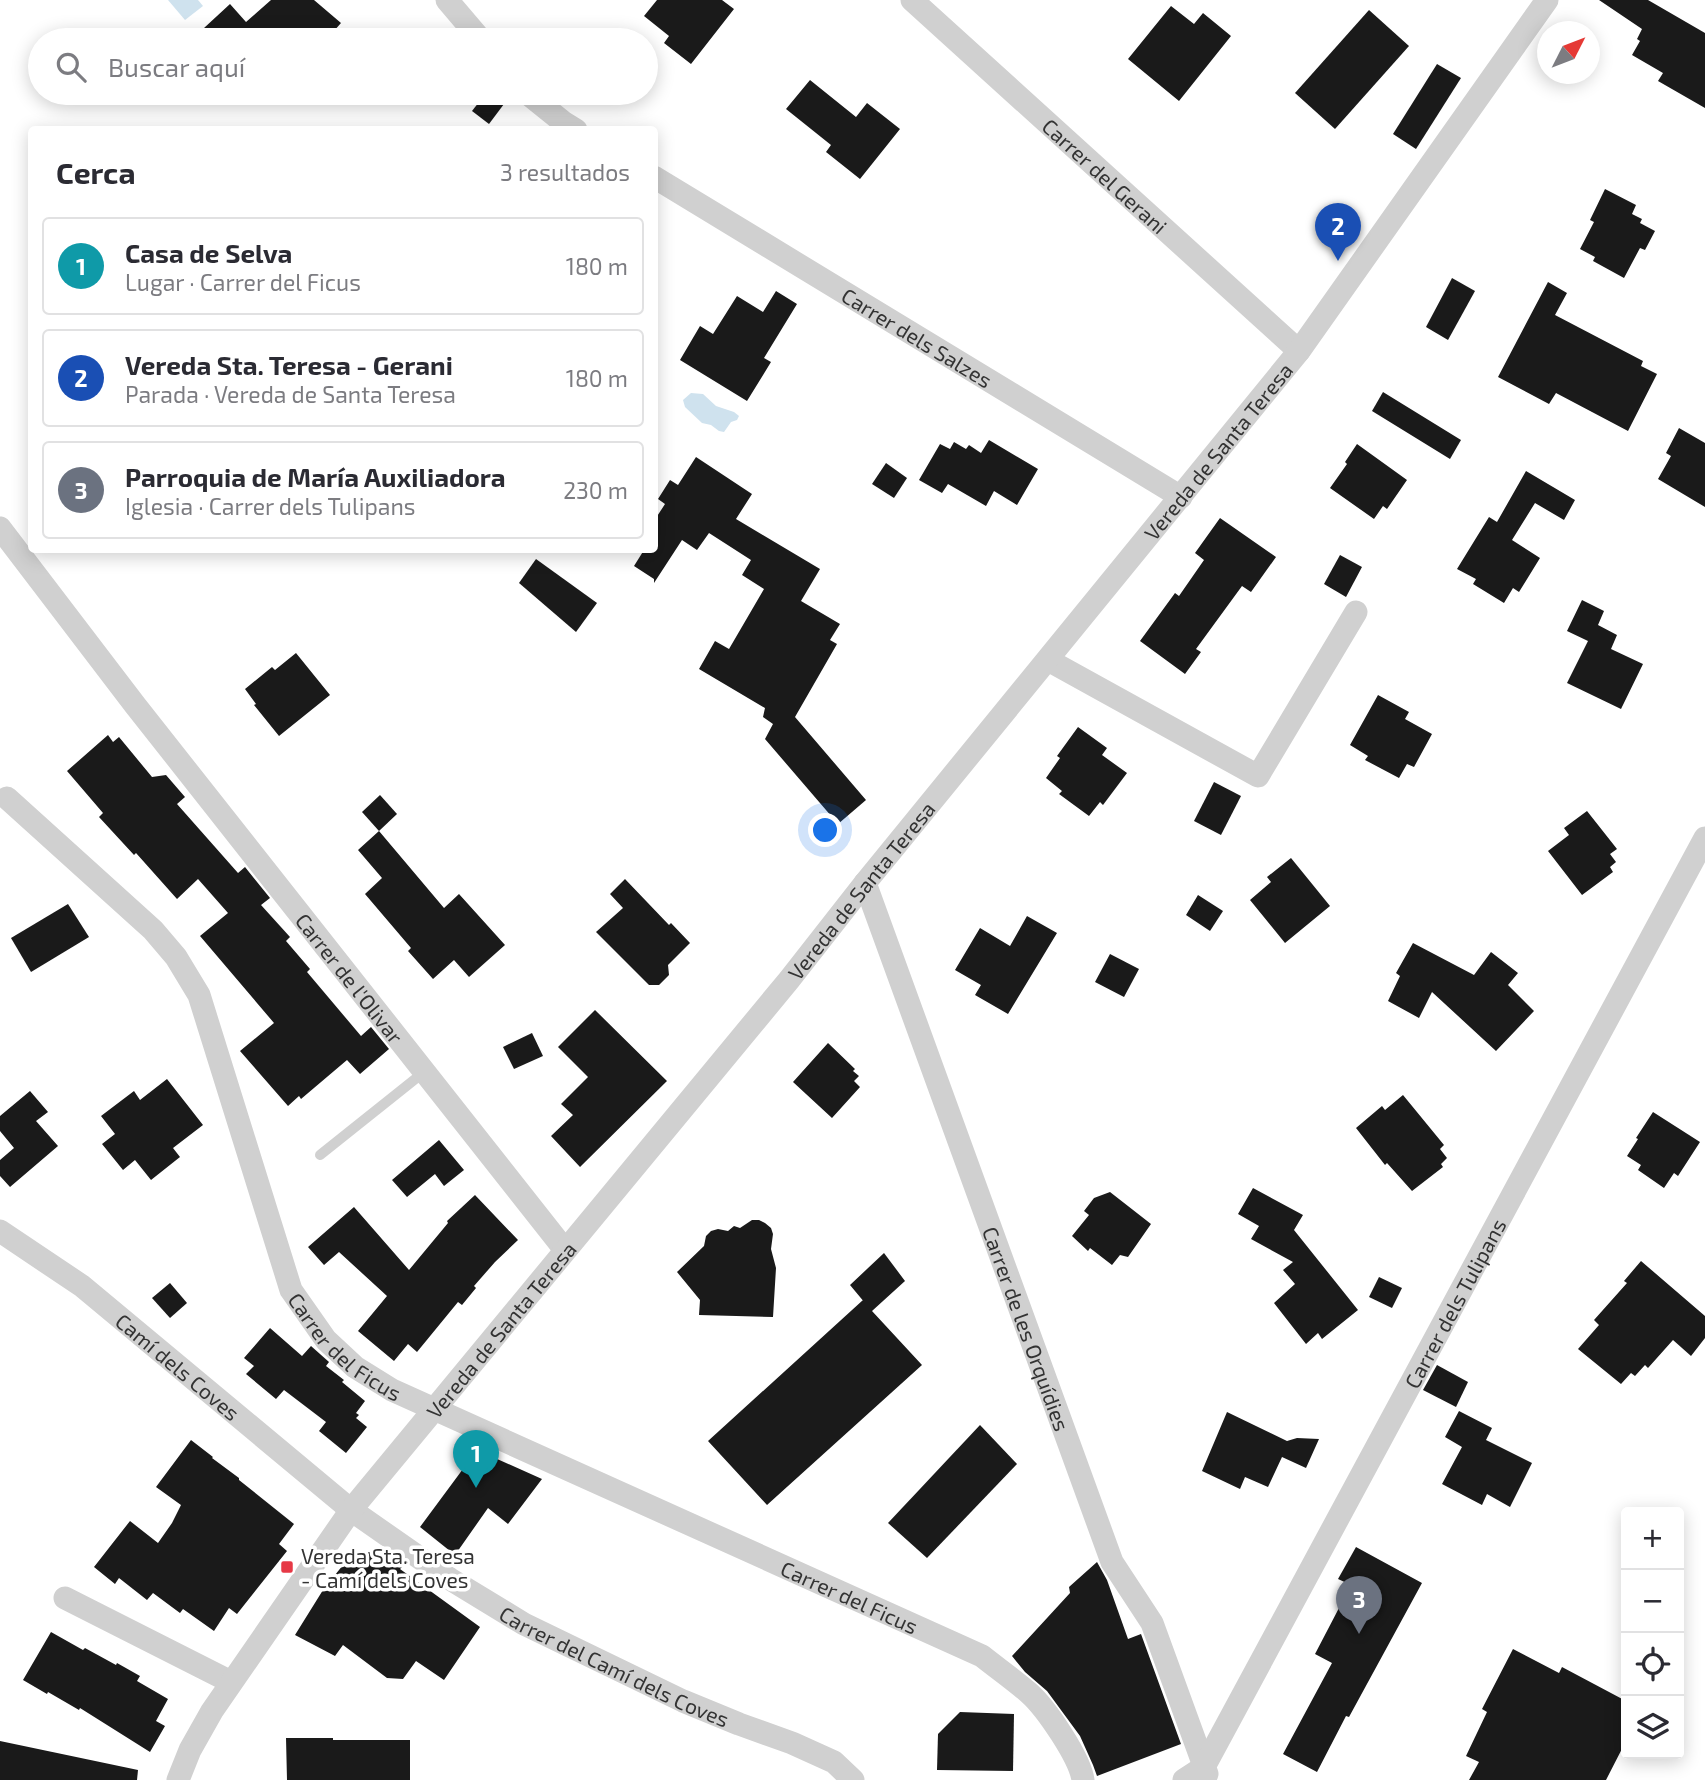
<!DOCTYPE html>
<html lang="es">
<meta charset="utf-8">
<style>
body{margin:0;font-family:"Exo 2",sans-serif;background:#f7f7f7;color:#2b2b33}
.controls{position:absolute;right:21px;bottom:21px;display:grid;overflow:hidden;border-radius:7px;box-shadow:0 4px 18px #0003}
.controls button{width:63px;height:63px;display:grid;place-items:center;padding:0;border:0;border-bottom:2px solid #e1e1e2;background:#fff;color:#2b2b33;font:35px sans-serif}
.compass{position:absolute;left:1537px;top:21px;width:63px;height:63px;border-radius:50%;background:#fff;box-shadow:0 4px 18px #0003;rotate:48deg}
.you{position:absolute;left:826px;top:831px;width:24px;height:24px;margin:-18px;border:5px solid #fff;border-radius:50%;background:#1a73e8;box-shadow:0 0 0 10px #1a73e833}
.badge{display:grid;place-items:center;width:46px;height:46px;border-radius:50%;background:#e63946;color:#fff;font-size:23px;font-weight:700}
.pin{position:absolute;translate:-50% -58px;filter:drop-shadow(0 2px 4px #0008)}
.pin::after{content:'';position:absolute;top:37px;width:24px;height:21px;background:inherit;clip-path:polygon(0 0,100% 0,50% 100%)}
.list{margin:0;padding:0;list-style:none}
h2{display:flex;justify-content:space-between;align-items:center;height:91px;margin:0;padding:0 28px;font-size:30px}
h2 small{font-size:23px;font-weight:400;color:#7c7c81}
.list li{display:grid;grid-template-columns:46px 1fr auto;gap:21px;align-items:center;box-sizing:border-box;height:98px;margin:0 14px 14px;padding:0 14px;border:2px solid #e1e1e2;border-radius:7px}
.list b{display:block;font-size:26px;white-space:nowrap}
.list p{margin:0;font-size:23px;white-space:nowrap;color:#7c7c81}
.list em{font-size:23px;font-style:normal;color:#7c7c81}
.icon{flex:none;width:38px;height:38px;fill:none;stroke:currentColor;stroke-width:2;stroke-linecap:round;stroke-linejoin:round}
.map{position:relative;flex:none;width:1705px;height:1780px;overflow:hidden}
.search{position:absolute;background:#fff;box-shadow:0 4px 18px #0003;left:28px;top:28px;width:630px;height:77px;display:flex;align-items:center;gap:18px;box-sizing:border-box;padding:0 24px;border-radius:38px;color:#7c7c81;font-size:26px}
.panel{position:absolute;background:#fff;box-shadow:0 4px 18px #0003;left:28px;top:126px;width:630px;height:427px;border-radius:7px}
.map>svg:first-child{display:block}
</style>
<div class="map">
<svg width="1705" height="1780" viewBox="0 0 1705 1780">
<rect width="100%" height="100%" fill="#fff"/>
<g fill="#cfe2ee">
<path d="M168,0H198L203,6L185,20Z"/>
<path d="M691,393L703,394L716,406L734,412L739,416L737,420L731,422L724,432L719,431L711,425L702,423L685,407L683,400Z"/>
</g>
<g fill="#1a1a1a">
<path d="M271,0H314L341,23L326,40H191L230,4L246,22Z"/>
<path d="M657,0H722L734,9L691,64L664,43L669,36L644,16Z"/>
<path d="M1599,0H1648L1705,33V108L1658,81L1663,73L1632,55L1640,41L1637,39L1642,29Z"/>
<path d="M1171,6L1194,24L1203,13L1231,36L1179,101L1128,59Z"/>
<path d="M1369,10L1409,46L1335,129L1295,93Z"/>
<path d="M1437,64L1461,78L1416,149L1393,134Z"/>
<path d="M810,80L856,117L867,103L900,129L860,179L826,152L831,145L786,109Z"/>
<path d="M486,93H488L504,104L489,124L472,111Z"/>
<path d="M1605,189L1636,205L1632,214L1642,219L1640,223L1655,231L1645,250L1640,248L1624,278L1593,261L1595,257L1580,249L1594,222L1590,220Z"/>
<path d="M1452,278L1475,291L1448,340L1426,327Z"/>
<path d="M1548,282L1567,293L1555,315L1643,361L1641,366L1657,374L1628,431L1556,393L1549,404L1498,377Z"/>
<path d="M776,291L797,304L764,358L771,362L747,401L680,360L700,326L713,334L737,296L763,312Z"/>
<path d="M1383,392L1461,440L1450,459L1372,411Z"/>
<path d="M1679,428L1705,443V507L1658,479L1671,456L1666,453Z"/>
<path d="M989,440L1038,469L1017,505L994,491L986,506L948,484L942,493L919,480L940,444L950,449L954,442L966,449L969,445L981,453Z"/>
<path d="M1357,444L1407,480L1387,509L1383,506L1374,519L1330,488L1347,464L1345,462Z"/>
<path d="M696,457L752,494L736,519L820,569L801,601L840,624L830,640L837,644L795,717L866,800L838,824L765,739L773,724L763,717L765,708L699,669L715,641L729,649L764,589L742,575L751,560L709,533L697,550L682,540L654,583V579L634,566L644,550H654V521L665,504L658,499L670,480L678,485Z"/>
<path d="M886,463L907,478L894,498L872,484Z"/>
<path d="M1526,471L1575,500L1564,520L1535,503L1512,540L1540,558L1519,592L1513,588L1504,603L1473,584L1476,579L1457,569L1489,517L1497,522Z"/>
<path d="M1220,518L1276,557L1251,592L1242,586L1196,649L1201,652L1185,674L1140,641L1175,593L1179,596L1204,560L1195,553Z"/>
<path d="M1340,555L1362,567L1346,597L1324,584Z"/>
<path d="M536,559L597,603L576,632L519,583Z"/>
<path d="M1582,600L1604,611L1598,625L1617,635L1611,649L1643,664L1621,709L1567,683L1588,641L1567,631Z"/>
<path d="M296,653L330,695L279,736L254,705L256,704L245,689L272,667L275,670Z"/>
<path d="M1378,695L1409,712L1405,719L1432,734L1414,767L1407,764L1399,778L1365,760L1368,756L1350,745Z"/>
<path d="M1078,727L1107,748L1102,755L1127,773L1103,805L1100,802L1089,816L1059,794L1062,791L1046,778L1060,758L1057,756Z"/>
<path d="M108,735L113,742L119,737L152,777L166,775L185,797L177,804L238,873L245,867L270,898L261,905L290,937L286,941L310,969L307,972L361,1036L371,1027L389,1049L360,1074L347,1060L301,1099L299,1096L288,1106L240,1051L274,1023L200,936L228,913L198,879L177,899L136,853L134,855L99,817L103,813L67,771Z"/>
<path d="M1214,782L1241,796L1221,835L1194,821Z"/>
<path d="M380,795L397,814L379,831L362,812Z"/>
<path d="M1587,811L1617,849L1610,854L1616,862L1610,867L1613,872L1582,895L1548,851L1569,835L1564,828Z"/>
<path d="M379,831L444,908L459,894L505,945L469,977L454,960L433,979L408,951L411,948L365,894L382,878L358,850Z"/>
<path d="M1291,858L1330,906L1285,943L1250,900L1271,882L1267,877Z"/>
<path d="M625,879L669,925L671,923L690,943L668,965L669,975L659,985H649L596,932L623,908L610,894Z"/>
<path d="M1198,895L1223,911L1210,931L1186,915Z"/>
<path d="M68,904L89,937L31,972L11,938Z"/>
<path d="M1027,916L1057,933L1008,1014L975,995L981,985L955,970L980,928L1010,946Z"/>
<path d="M1413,943L1474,975L1491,952L1518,973L1508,985L1534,1011L1496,1051L1432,992L1419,1018L1388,1001L1400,976L1396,973Z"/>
<path d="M1110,954L1139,969L1124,997L1095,982Z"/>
<path d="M595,1010L667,1081L580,1167L551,1136L573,1115L561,1104L588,1077L558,1047Z"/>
<path d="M532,1033L543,1056L514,1069L503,1047Z"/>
<path d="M828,1043L855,1069L853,1071L859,1076L854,1081L860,1087L832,1118L793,1082Z"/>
<path d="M167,1079L203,1125L173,1148L180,1157L151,1180L135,1160L123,1170L102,1144L115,1134L101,1116L134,1091L140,1100Z"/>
<path d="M30,1091L48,1112L36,1121L58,1146L10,1187L0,1176V1160L14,1148L0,1131V1116Z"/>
<path d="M1403,1095L1444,1145L1440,1149L1447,1158L1441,1164L1443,1167L1412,1191L1387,1163L1385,1165L1356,1128L1382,1106L1385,1110Z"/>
<path d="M1653,1112L1700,1142L1678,1176L1674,1173L1664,1188L1638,1170L1641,1165L1627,1156L1638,1139L1636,1138Z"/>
<path d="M439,1140L464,1170L444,1186L435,1174L407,1197L392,1180Z"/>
<path d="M1253,1188L1303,1215L1294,1230L1358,1310L1322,1339L1318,1333L1306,1344L1274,1303L1295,1284L1283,1270L1293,1262L1251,1239L1259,1226L1238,1214Z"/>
<path d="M1110,1192L1151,1224L1128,1257L1120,1255L1112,1265L1090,1248L1088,1251L1072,1236L1089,1215L1084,1211L1094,1198Z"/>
<path d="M475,1195L518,1240L495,1262L474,1286L476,1288L462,1305L458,1302L417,1352L408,1344L394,1361L358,1331L387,1296L339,1252L324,1265L308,1247L354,1207L409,1270L448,1223L447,1221Z"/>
<path d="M752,1220H759L765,1223L771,1228L773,1234L771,1249L776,1268L773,1317L699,1315L700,1300L677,1272L704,1246L706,1236L711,1231L718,1229L728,1231L734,1226L740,1228Z"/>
<path d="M884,1253L905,1281L872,1311L922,1365L767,1505L708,1441L863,1300L865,1303L850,1285Z"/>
<path d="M1641,1261L1705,1316V1338L1691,1356L1673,1340L1648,1368L1645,1365L1635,1376L1631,1373L1621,1384L1578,1349L1599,1325L1594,1320L1627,1283L1624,1281Z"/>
<path d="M1379,1277L1402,1288L1392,1308L1369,1297Z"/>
<path d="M170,1283L187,1303L170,1318L152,1298Z"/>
<path d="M270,1328L302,1356L311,1346L329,1362L326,1366L344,1380L342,1382L365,1401L356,1413L359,1415L356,1418L367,1427L346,1453L319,1431L326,1422L284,1390L276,1399L246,1374L254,1366L244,1358Z"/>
<path d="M1437,1365L1468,1382L1456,1407L1423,1390Z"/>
<path d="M1459,1411L1492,1428L1486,1440L1532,1463L1510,1507L1487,1494L1482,1505L1442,1484L1462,1447L1445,1437Z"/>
<path d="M1227,1412L1287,1441L1297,1438L1319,1439L1306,1468L1282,1457L1268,1487L1245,1477L1240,1489L1202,1471Z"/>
<path d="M980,1425L1017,1464L927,1558L888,1523Z"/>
<path d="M191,1440L213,1457L212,1458L239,1478V1480L294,1524L279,1544L287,1551L237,1614L229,1608L214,1631L183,1609L180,1613L153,1593L147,1600L119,1578L115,1584L94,1567L130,1521L158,1543L172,1523L181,1505L156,1487Z"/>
<path d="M477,1450L542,1479L508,1524L488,1508L455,1555L420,1527Z"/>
<path d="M1356,1547L1422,1583L1349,1717L1346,1716L1317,1772L1283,1754L1332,1663L1315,1654L1351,1585L1338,1579Z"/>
<path d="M369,1552L387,1557L402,1567L400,1569L480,1627L444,1680L416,1661L403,1679L387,1678L343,1645L335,1656L295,1635L323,1590L347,1560Z"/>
<path d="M1097,1562L1107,1580L1128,1639L1141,1634L1181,1744L1097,1776L1093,1765L1080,1736L1047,1691L1025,1672L1012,1656L1070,1593L1069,1587Z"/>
<path d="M51,1632L83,1650L85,1648L116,1665L117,1663L140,1676L137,1681L168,1699L156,1721L165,1726L150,1752L80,1708L79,1710L48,1692L47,1694L23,1680Z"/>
<path d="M1513,1649L1559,1673L1562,1667L1626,1701V1741L1606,1780H1469L1479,1762L1466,1756L1487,1712L1482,1709Z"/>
<path d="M960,1712L1014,1714L1013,1771L937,1770L938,1734Z"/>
<path d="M286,1738H333V1740H410V1780H287Z"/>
<path d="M0,1741L138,1770L137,1780H0Z"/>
</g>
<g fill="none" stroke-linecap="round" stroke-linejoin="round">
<path stroke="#d0d0d0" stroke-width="10" d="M320,1155L424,1072"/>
<g stroke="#d0d0d0" stroke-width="23">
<path d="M447,0L481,40"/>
<path id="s1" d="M912,0L1299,351"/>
<path d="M527,93L563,122L576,130"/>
<path id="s2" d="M654,177L1181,497"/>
<path id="s3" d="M0,528L135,705L565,1250"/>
<path d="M1048,660L1258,776L1356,612"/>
<path id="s4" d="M7,798L153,930L176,957L199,995L291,1290L326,1340L355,1367L392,1390L982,1656C997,1668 1014,1680 1029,1693C1046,1708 1080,1758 1083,1780"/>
<path id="s5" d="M865,883L1112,1562L1152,1623L1207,1774"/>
<path id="s6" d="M0,1231L82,1286L351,1510L450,1579L524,1624L683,1701L739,1724L792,1743L834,1762L853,1780"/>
<path d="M65,1598L231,1682"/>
<path id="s7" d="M178,1780L190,1750L212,1711L351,1510L789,980L865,883L1299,351L1547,0"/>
<path id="s8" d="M1184,1780L1204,1767L1705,838"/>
</g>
</g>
<rect fill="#e63946" stroke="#fff" stroke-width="2.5" x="280" y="1560" width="14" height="14" rx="3.5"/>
<g text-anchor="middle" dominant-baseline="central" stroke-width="7" stroke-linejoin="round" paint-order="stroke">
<g font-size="21" fill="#333" stroke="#fff">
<text stroke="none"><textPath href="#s1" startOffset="261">Carrer del Gerani</textPath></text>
<text stroke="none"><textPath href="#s2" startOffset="308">Carrer dels Salzes</textPath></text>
<text stroke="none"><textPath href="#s7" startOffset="1690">Vereda de Santa Teresa</textPath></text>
<text stroke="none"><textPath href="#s7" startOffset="1124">Vereda de Santa Teresa</textPath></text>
<text stroke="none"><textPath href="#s3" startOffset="570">Carrer de l'Olivar</textPath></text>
<text stroke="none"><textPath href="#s8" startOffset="551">Carrer dels Tulipans</textPath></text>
<text stroke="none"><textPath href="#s7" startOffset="556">Vereda de Santa Teresa</textPath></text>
<text stroke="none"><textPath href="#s5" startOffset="474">Carrer de les Orquídies</textPath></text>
<text stroke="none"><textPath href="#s4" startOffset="665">Carrer del Ficus</textPath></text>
<text stroke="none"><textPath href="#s6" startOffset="224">Camí dels Coves</textPath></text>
<text stroke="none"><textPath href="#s4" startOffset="1232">Carrer del Ficus</textPath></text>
<text stroke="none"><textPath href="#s6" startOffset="756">Carrer del Camí dels Coves</textPath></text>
</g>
<g font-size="21" fill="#333" stroke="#fff" text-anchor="start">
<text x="301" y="1555">Vereda Sta. Teresa<tspan x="301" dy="24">- Camí dels Coves</tspan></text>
</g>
</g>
</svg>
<div class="controls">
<button>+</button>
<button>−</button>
<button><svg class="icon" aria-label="locate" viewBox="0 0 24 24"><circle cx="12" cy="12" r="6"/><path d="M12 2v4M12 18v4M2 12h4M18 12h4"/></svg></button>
<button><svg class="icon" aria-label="layers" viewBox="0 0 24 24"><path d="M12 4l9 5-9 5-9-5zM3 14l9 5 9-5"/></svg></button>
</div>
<svg class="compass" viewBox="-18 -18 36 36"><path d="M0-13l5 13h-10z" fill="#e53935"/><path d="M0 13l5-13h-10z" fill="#7c7c81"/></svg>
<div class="you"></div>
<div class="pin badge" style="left:476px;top:1488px;background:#0f9aa8">1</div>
<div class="pin badge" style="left:1338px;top:261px;background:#1a4fb4">2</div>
<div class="pin badge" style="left:1359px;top:1634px;background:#6b7280">3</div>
<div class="search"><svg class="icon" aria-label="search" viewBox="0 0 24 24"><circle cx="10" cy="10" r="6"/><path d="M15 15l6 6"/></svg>Buscar aquí</div>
<section class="panel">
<h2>Cerca<small>3 resultados</small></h2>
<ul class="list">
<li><span class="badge" style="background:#0f9aa8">1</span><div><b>Casa de Selva</b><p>Lugar · Carrer del Ficus</p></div><em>180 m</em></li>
<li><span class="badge" style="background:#1a4fb4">2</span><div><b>Vereda Sta. Teresa - Gerani</b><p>Parada · Vereda de Santa Teresa</p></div><em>180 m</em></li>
<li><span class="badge" style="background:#6b7280">3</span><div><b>Parroquia de María Auxiliadora</b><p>Iglesia · Carrer dels Tulipans</p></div><em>230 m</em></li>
</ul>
</section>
</div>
